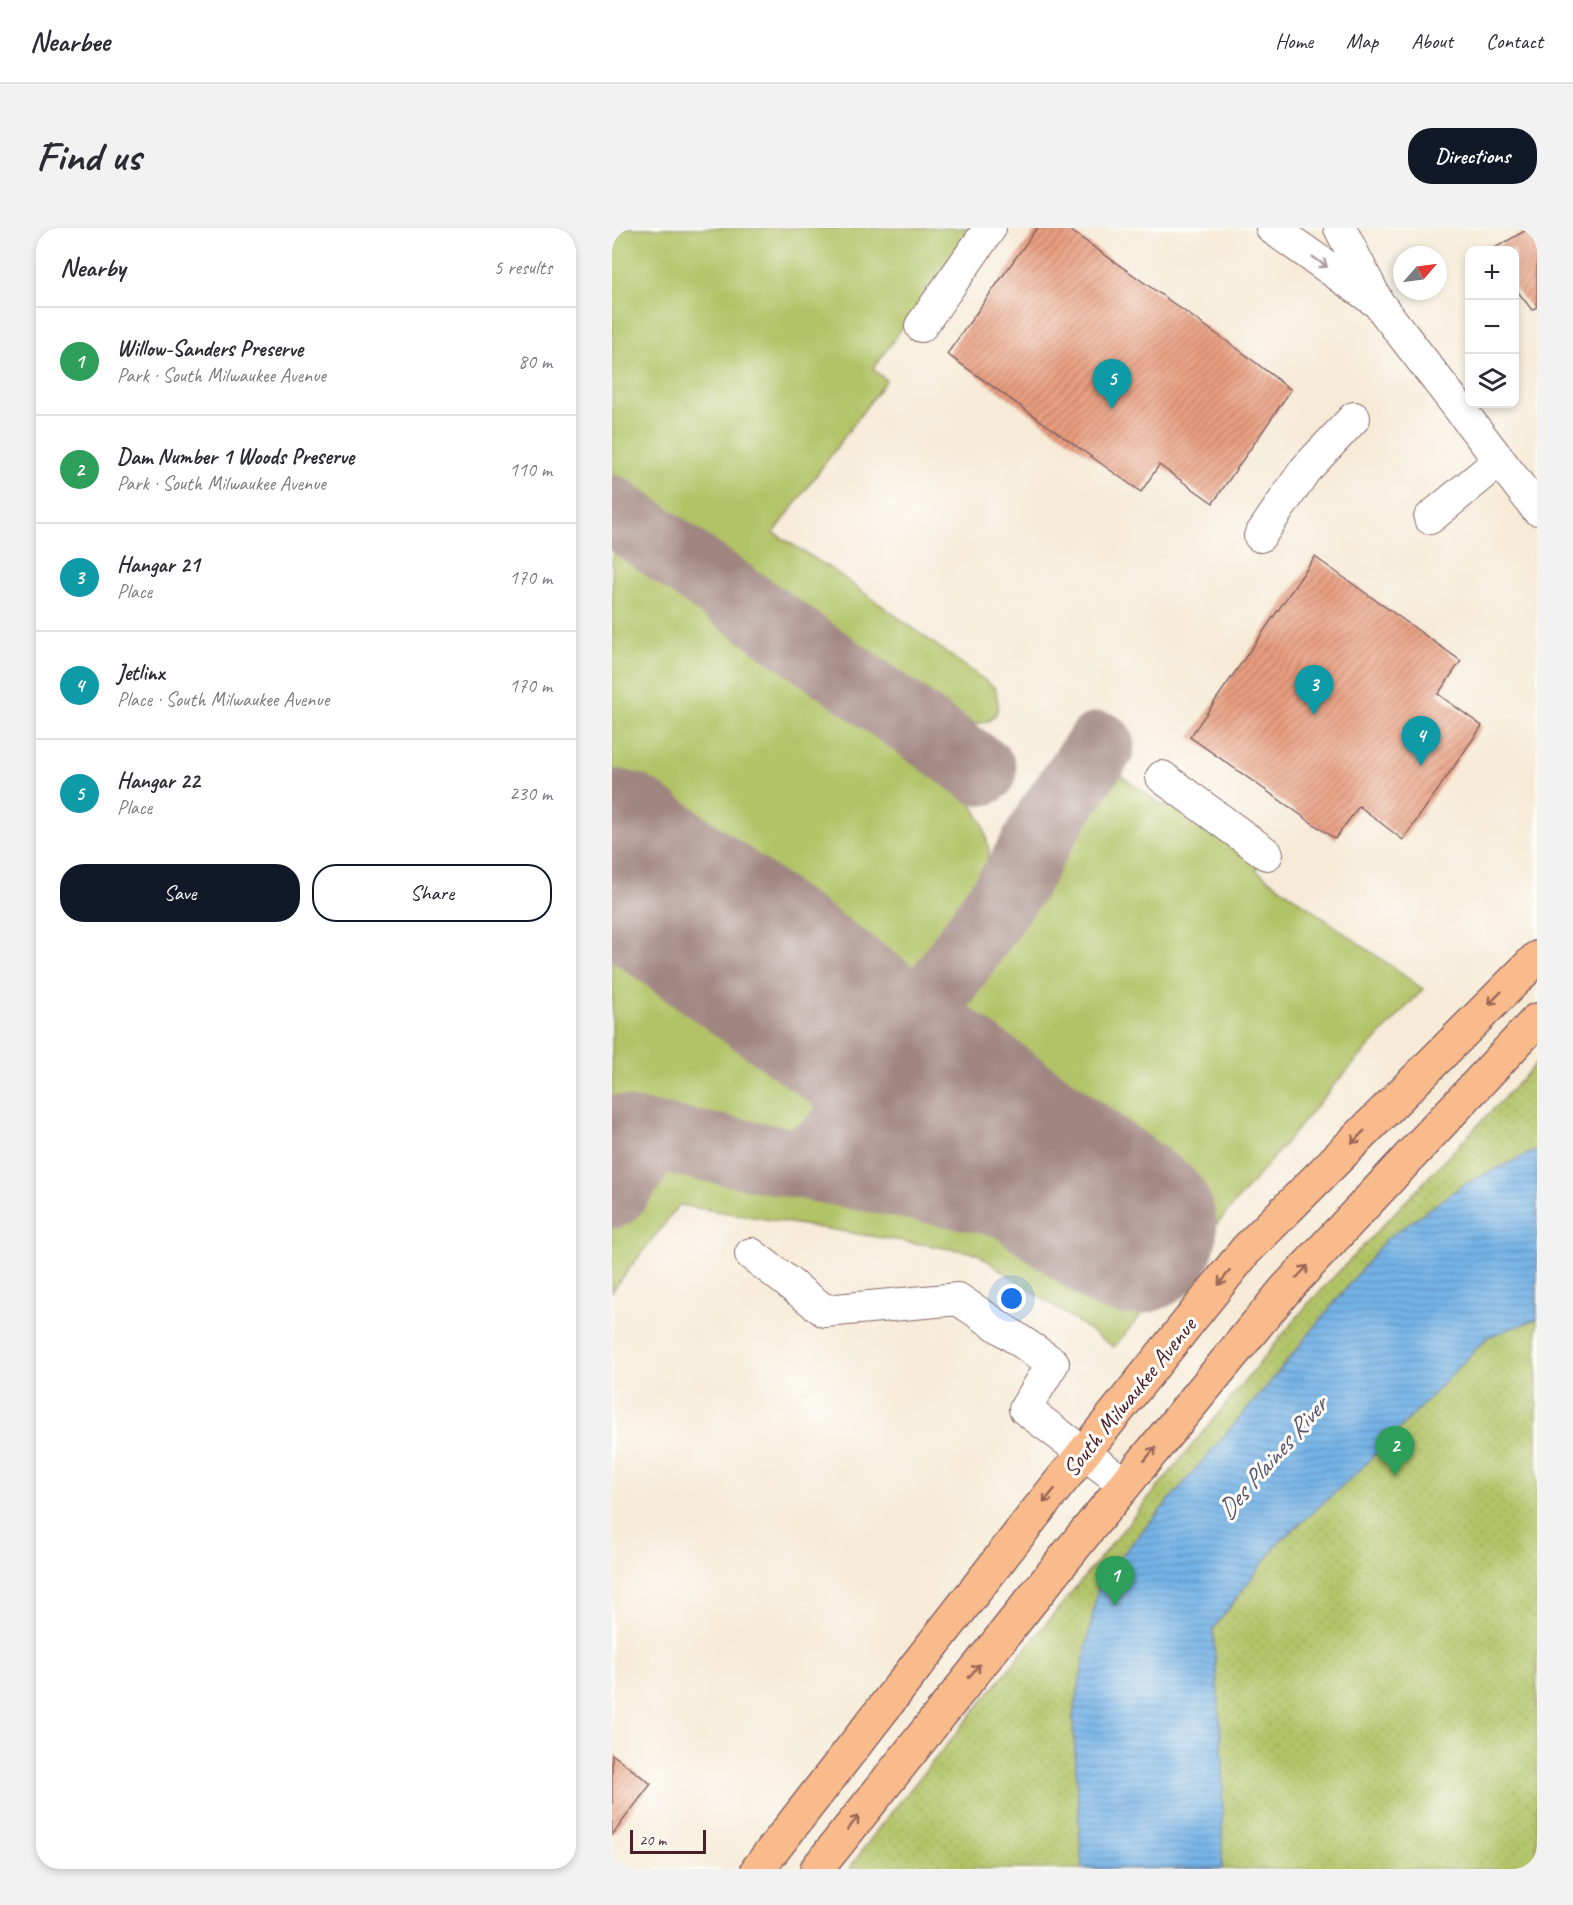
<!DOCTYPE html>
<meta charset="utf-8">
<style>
body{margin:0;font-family:Caveat,sans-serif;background:#f2f2f3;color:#2b2b33}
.controls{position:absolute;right:18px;top:18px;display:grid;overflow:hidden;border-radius:12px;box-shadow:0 3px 9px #0003}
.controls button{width:54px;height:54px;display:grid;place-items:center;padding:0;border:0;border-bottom:2px solid #e1e1e2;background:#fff;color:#2b2b33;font:30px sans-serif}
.compass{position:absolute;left:781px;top:18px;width:54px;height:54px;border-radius:50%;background:#fff;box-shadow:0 3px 9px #0003;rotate:62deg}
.scale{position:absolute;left:18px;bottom:15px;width:76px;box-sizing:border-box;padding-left:6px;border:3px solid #4a1f2b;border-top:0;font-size:16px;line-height:21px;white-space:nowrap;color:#4a1f2b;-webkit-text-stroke:4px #fdfcf7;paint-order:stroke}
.you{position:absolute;left:400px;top:1071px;width:21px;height:21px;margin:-15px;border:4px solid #fff;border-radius:50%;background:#1a73e8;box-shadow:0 0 0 9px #1a73e833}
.badge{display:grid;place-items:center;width:39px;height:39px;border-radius:50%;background:#111827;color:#fff;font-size:20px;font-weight:700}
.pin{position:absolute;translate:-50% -50px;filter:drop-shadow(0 2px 3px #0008)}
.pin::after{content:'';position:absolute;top:32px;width:21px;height:18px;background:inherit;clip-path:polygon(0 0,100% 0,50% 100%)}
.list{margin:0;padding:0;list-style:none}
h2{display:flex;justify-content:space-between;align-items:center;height:78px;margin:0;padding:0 24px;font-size:26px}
h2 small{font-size:20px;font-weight:400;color:#7c7c81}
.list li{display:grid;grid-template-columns:39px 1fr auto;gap:18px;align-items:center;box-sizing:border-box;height:108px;padding:0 24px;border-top:2px solid #e1e1e2}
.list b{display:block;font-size:22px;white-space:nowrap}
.list p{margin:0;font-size:20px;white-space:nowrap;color:#7c7c81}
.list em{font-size:20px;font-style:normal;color:#7c7c81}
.actions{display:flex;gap:12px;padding:18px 24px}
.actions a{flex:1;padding:14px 0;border:2px solid #111827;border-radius:24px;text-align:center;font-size:21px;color:#111827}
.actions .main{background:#111827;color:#fff}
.icon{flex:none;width:33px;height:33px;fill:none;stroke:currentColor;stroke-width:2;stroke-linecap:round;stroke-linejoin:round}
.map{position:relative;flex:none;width:925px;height:1641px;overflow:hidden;border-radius:24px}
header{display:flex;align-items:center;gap:36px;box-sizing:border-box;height:84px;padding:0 30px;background:#fff;border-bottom:2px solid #e1e1e2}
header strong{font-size:28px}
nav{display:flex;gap:33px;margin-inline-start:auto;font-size:21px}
.intro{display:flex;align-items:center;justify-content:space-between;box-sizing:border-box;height:144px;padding:0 36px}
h1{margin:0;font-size:42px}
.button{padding:15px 27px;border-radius:24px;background:#111827;color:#fff;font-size:21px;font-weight:700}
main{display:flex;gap:36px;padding:0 36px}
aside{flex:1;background:#fff;border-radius:24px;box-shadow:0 3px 9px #0003}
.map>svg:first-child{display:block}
</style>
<header>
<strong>Nearbee</strong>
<nav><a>Home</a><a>Map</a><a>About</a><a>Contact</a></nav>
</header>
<div class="intro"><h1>Find us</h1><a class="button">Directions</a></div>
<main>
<aside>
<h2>Nearby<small>5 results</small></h2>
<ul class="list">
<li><span class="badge" style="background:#2e9e5b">1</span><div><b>Willow-Sanders Preserve</b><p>Park · South Milwaukee Avenue</p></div><em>80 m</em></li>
<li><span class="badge" style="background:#2e9e5b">2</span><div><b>Dam Number 1 Woods Preserve</b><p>Park · South Milwaukee Avenue</p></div><em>110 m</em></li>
<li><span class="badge" style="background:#0f9aa8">3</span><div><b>Hangar 21</b><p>Place</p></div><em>170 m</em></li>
<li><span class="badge" style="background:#0f9aa8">4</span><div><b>Jetlinx</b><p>Place · South Milwaukee Avenue</p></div><em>170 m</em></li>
<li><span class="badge" style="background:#0f9aa8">5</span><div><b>Hangar 22</b><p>Place</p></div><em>230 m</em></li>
</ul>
<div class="actions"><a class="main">Save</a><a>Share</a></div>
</aside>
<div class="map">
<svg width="925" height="1641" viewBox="0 0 925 1641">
<defs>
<pattern id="park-dots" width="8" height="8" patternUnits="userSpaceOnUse" patternTransform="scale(1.5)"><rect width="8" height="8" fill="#b1c366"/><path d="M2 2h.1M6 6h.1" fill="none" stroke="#9aa759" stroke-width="1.8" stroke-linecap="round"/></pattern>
<pattern id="water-rules" width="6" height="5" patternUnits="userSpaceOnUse" patternTransform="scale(1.5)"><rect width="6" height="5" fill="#74b3e7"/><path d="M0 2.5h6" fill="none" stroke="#6191bb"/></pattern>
<pattern id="building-hatch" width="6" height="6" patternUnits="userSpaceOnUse" patternTransform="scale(1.5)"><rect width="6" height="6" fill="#e89d7e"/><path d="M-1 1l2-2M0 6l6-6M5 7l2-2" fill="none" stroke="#be7f67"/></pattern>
</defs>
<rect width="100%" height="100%" fill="#fdfcf7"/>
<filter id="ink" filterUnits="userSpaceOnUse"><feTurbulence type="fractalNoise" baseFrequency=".0167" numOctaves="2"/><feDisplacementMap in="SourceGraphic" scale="12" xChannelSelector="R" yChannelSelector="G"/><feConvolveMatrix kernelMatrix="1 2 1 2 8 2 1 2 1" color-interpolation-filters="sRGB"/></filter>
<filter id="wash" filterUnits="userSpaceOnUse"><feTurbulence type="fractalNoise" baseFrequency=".008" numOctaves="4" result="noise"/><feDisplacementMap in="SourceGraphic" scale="24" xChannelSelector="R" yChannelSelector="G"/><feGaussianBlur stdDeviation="1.35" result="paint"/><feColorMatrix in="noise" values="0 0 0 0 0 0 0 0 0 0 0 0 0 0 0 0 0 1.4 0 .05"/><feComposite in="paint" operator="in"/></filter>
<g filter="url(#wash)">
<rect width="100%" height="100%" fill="#f6ebd7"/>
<g fill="#b1c366" stroke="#7e7148" stroke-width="1.5">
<path d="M0,0H361L261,141L274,152L162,305L221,342L383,460C392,488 379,499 352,494L0,245Z"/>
<path d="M0,316L355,568L371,596L377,622L372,652L366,669L319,733L293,752L276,756L249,759L225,752L0,591Z"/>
<path d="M504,544L550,577L562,578L647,636L644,642L811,761L722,857L502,1119L364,1025L67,977L0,1063V987L13,969L45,939L69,932H96L414,991C428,995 440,999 452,1008C464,1017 464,1028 473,1038C498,1067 537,1057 548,1021C552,1006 551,995 544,981L368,853C339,814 346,790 360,746Z"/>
<path d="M0,660L217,815L231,847L228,864L200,905L187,911L170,916L0,884Z"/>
<path d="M286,879L309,881L411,954L412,960L409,962L269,934C255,926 254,923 250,908C260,889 265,884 286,879Z"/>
</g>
<path fill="url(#park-dots)" stroke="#7e7148" stroke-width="1.5" d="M925,835V1641H237L269,1597L695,1077Z"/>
<path fill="url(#water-rules)" stroke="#5f6989" stroke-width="1.5" d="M925,922V1091L876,1109L746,1244L667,1314L601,1401L611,1532L610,1641H470L461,1489L487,1354L655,1158L773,1012L854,955Z"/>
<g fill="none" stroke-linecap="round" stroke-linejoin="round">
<g stroke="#a08581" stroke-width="69">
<path d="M0,282L370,543"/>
<path d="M246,877L251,853L247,821L223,787L267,793L297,782L325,765"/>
<path d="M0,901L457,987L481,974"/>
<path d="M181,934C203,929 216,920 229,902L403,652L439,589L488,518"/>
<path d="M0,966L22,937"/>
</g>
<path stroke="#a08581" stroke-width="172" d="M0,627L519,1001"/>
</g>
<g id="blocks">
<g fill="url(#building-hatch)">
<path d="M425,0H455L630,124L679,162L601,275L547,237L529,264L335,126Z"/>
<path d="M918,0H922L925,7V79L920,82L903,60V22H879Z"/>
<path d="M703,329L849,433L826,466L870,498L791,612L747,578L723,611L578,509Z"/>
<path d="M0,1526L39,1556L0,1607Z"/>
</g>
</g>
</g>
<g filter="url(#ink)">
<use href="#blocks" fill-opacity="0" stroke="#866667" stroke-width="1.5"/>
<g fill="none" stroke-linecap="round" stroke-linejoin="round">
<g stroke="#866667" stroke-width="34">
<g id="minor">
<path d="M660,0L762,72"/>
<path d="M728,0L766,75L925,281"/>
<path d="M309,98L378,0"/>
<path d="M818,290L887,233"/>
<path d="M648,308L693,242L742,190"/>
<path d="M550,549L655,626"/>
<path d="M139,1026L213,1083L346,1071L441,1135L413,1181L513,1256"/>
</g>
</g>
<g stroke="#866667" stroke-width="36">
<g id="major">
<path d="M146,1641L429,1278L634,1022L925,730"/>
<path d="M205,1641L469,1310L673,1062L925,792"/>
</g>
</g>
<use href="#minor" stroke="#fff" stroke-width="32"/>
<use href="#major" stroke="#fabb8c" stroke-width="33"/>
</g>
<defs><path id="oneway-shaft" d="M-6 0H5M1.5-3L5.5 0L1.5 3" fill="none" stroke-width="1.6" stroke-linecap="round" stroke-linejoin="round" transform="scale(1.5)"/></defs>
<use stroke="#ae9aa0" href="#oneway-shaft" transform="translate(708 34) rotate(35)"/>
<g stroke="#996557">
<use href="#oneway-shaft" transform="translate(883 770) rotate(135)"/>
<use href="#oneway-shaft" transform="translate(746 909) rotate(135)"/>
<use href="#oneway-shaft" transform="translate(690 1044) rotate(-47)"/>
<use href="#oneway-shaft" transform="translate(612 1050) rotate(129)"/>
<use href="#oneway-shaft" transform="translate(538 1226) rotate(-50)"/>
<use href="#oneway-shaft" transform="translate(437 1268) rotate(129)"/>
<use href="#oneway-shaft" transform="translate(362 1443) rotate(-51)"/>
<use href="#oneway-shaft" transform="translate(241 1595) rotate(-51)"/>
</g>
</g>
<g text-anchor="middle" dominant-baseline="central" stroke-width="6" stroke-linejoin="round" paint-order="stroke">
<g font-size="24" fill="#4a1f2b" stroke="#fdfcf7">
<text transform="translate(517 1169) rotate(-51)">South Milwaukee Avenue</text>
</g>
<g font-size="26" font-style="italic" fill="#59536d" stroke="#fdfcf7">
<text transform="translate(660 1230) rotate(-49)">Des Plaines River</text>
</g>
</g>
</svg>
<div class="controls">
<button>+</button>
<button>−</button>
<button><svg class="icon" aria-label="layers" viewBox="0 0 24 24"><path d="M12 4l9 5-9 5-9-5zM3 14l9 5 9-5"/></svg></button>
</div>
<svg class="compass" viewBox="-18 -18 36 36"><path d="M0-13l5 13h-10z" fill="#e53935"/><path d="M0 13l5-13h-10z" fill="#7c7c81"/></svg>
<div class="scale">20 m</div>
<div class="you"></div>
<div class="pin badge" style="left:503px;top:1378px;background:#2e9e5b">1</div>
<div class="pin badge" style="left:783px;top:1248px;background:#2e9e5b">2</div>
<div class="pin badge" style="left:702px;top:487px;background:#0f9aa8">3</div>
<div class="pin badge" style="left:809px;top:538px;background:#0f9aa8">4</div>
<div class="pin badge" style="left:500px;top:181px;background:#0f9aa8">5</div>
</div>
</main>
